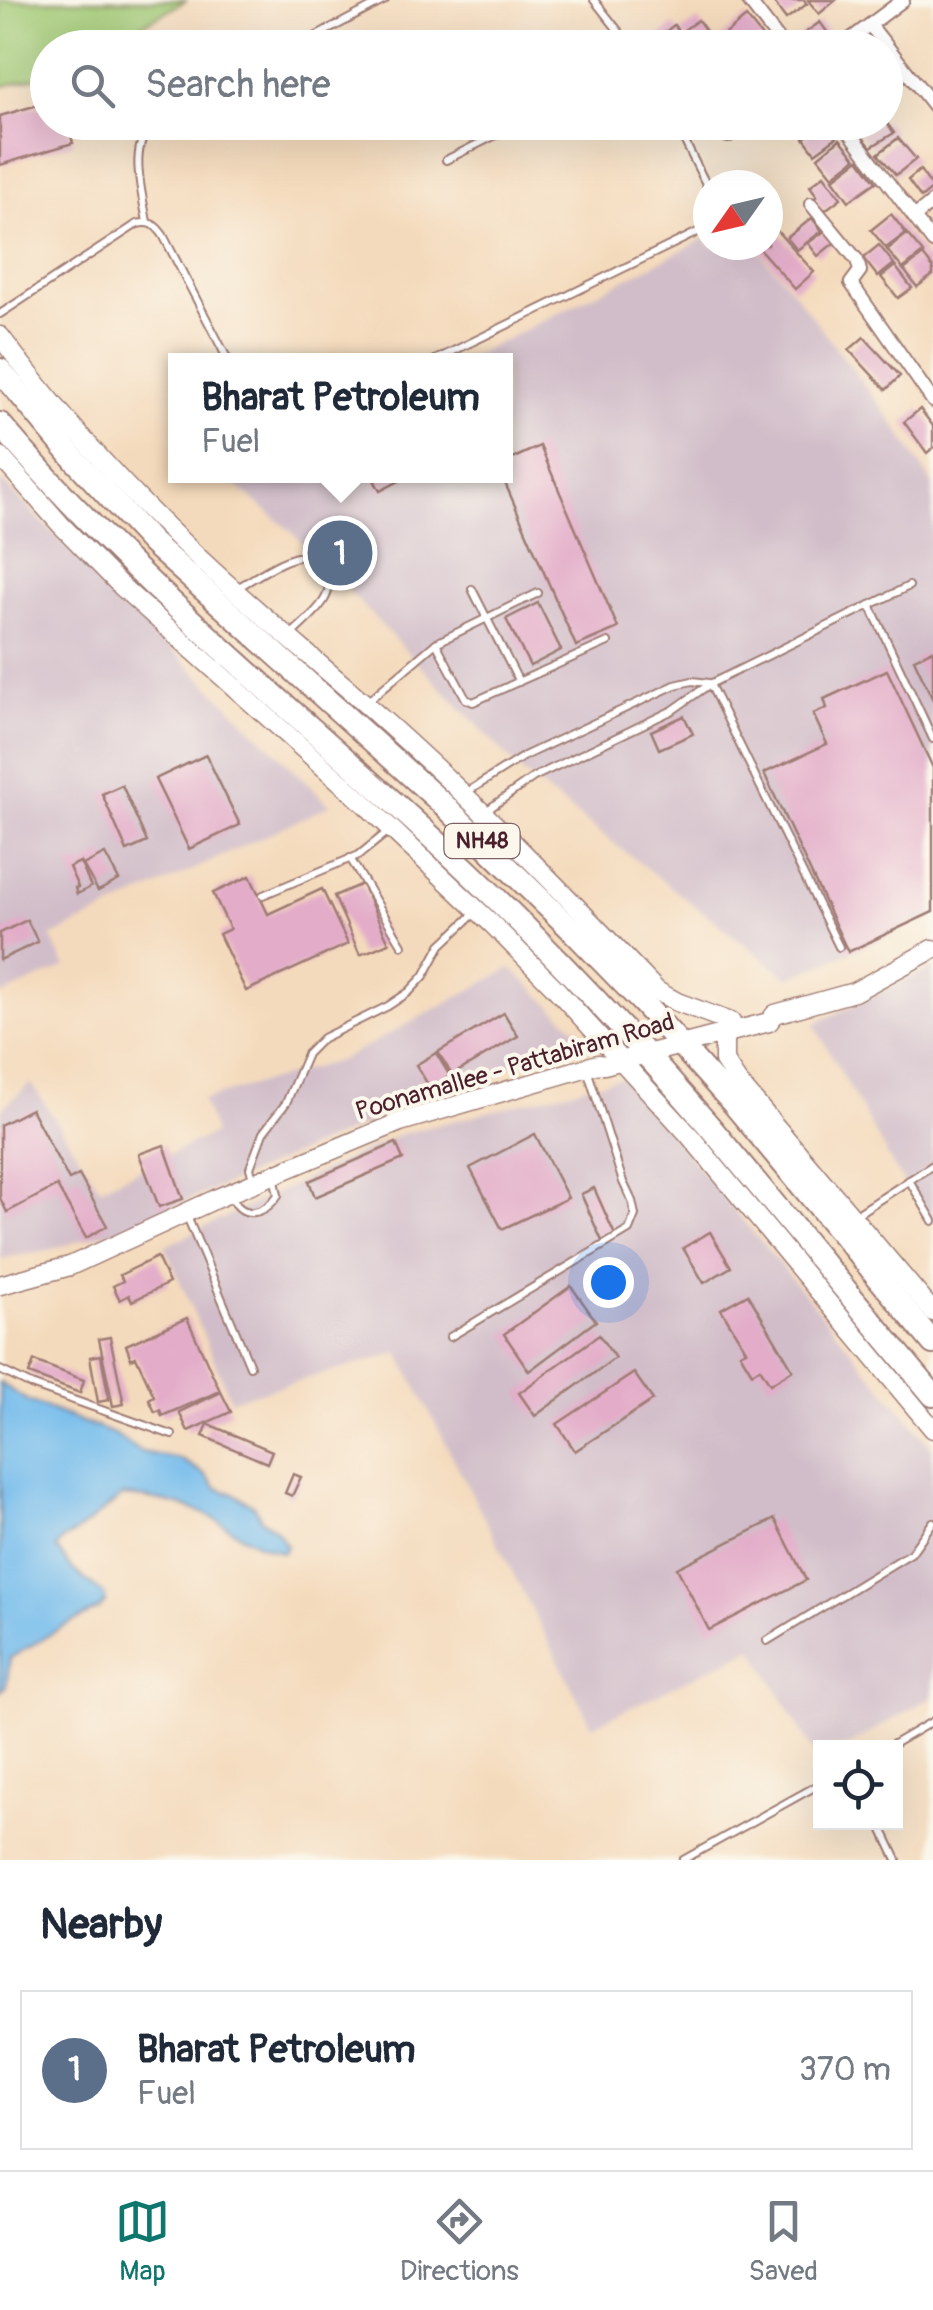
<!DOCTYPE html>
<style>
body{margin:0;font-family:Pangolin,sans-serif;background:#f2f2f3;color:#1f2937}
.controls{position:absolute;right:30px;bottom:30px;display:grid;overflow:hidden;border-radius:0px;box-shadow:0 10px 40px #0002}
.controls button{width:90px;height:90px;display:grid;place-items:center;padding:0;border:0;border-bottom:2px solid #e0e1e3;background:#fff;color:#1f2937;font:50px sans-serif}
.compass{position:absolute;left:693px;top:170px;width:90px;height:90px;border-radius:50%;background:#fff;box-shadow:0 10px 40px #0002;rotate:236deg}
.you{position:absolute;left:608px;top:1282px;width:35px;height:35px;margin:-25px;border:8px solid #fff;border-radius:50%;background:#1a73e8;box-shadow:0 0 0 15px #1a73e833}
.badge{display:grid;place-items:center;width:65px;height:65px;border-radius:50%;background:#0f766e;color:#fff;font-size:32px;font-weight:700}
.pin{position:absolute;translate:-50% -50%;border:5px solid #fff;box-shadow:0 2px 10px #0006}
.popup{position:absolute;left:168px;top:353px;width:345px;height:130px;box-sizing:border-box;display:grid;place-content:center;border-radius:0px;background:#fff;filter:drop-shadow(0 2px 8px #0005);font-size:32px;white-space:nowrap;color:#747a83}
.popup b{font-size:38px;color:#1f2937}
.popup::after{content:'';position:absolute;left:50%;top:100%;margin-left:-20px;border:20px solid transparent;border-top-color:#fff}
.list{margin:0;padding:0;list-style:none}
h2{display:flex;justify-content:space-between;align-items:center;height:130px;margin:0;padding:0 40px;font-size:42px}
h2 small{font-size:32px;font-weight:400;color:#747a83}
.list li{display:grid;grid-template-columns:65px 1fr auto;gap:30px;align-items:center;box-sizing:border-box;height:160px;margin:0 20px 20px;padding:0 20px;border:2px solid #e0e1e3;border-radius:0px}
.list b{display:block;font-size:38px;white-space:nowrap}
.list p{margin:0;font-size:32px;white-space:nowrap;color:#747a83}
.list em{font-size:32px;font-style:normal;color:#747a83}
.icon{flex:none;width:55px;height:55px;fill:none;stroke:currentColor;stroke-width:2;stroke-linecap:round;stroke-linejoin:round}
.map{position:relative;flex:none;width:933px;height:1860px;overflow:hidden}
.search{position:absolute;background:#fff;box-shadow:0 10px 40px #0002;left:30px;right:30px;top:30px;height:110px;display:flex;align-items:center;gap:25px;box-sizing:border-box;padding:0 35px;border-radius:55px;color:#747a83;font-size:38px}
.sheet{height:310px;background:#fff}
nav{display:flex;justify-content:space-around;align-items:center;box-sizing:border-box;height:140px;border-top:2px solid #e0e1e3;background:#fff;font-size:28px;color:#747a83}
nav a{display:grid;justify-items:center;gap:5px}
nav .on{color:#0f766e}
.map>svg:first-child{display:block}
</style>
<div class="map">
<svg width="933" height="1860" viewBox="0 0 933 1860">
<rect width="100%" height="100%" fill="#fbf7ec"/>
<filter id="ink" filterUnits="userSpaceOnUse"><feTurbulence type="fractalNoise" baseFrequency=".01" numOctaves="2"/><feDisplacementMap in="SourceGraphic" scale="20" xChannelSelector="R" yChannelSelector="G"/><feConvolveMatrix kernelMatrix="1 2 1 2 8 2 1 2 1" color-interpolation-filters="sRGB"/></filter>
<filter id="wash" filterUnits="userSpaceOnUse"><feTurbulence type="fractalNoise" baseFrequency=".0048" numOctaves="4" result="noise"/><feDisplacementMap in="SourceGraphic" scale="40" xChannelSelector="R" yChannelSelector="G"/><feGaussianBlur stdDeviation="2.25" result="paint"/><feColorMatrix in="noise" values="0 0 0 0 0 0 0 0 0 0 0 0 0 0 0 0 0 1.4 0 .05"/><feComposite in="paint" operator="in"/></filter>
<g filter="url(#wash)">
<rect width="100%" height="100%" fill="#f4dabc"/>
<g fill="#d1bdc9">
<path d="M708,237V245H754L785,281L897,428L933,485V917L789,978L524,774L292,532L230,480L239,476H505V360H465Z"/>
<path d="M0,480L330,805L51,937L66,967L0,996Z"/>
<path d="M933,967V1226L896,1171L814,1024Z"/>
<path d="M511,968L585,1037L435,1095L120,1229L49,1250L0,1259V1110L31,1083L100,1188L214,1133L202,1100L341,1060Z"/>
<path d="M623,1077L933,1448V1696L846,1747L820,1748V1763L753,1648L592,1726L399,1353L231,1400L165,1246L398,1135Z"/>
</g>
<path fill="#a1c975" stroke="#767450" stroke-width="2.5" d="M0,0H187L102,47L48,48L47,75L0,87Z"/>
<path fill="#75bcec" stroke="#606e8c" stroke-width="2.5" d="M0,1383L28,1401L114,1434L141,1452L180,1459L206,1475L216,1488L236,1495L254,1506L261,1519L276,1530L287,1546L283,1552C256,1546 236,1532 213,1518C190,1505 148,1497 122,1496L77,1532L63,1539L56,1548L72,1569L104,1595L105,1602L99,1609L62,1627L10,1658L6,1685L0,1692Z"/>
<g id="blocks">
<g fill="#e3adc9">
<path d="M778,0H804L807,4L786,19L774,3Z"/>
<path d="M808,0H836L819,14Z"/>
<path d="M746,17L763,38L751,48H720L716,42Z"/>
<path d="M698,20L716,45L712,48H692L681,32Z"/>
<path d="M820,22L833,40L823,48H800L795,40Z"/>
<path d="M674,25L690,48H656L652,42Z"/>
<path d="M48,102V122H67L73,143L0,165V116Z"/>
<path d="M795,122H821L804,135Z"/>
<path d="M824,122L837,137L815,153L804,138Z"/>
<path d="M878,122H886L894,133L871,147L860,134Z"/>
<path d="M898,138L916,159L896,175L878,154Z"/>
<path d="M840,139L856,158L833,176L818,157Z"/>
<path d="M859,159L876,182L849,201L833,179Z"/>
<path d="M920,170L933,188L921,198L908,180Z"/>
<path d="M824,175L841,198L824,211L814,198L817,196L810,186Z"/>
<path d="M891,214L906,233L886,248L871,230Z"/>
<path d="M812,218L822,231L797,250L787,238Z"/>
<path d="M768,221L814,272L795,289L756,245H768Z"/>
<path d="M826,230L835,242L818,256L808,243Z"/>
<path d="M907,234L923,253L903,269L887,250Z"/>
<path d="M879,245L894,264L878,277L863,258Z"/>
<path d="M923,255L933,268V275L917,287L904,270Z"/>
<path d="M895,266L912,288L898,298L881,277Z"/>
<path d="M864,337L900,376L886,390L849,350Z"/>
<path d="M920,409L933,426V448L927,453L904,422Z"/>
<path d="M540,446L618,628L576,646L502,476H505V462Z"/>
<path d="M372,476H409L380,491Z"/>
<path d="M538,603L561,650L530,666L506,619Z"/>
<path d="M933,650V700L914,659Z"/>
<path d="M887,670L933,768V912L848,952L764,773L827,744L813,714L827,708L824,699Z"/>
<path d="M684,716L693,734L659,749L651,731Z"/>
<path d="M206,755L240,825L189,849L155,779Z"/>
<path d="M122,785L147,842L127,851L102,794Z"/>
<path d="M105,854L119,880L98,891L83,865Z"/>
<path d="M80,862L91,887L77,894L75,888L78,887L69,867Z"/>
<path d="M250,876L268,914L322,889L348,944L246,991L219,934L230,929L213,893Z"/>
<path d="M362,884L389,943L360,955L334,896Z"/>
<path d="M27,920L38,942L0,960V933Z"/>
<path d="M504,1013L518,1036L452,1075L438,1052Z"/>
<path d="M436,1053L450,1076L430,1088L416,1065Z"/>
<path d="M31,1109L69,1180L79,1175L107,1226L86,1238L57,1186L7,1212L0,1198V1125Z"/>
<path d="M535,1134L568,1198L502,1229L470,1168Z"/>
<path d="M396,1143L403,1159L315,1197L309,1181Z"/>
<path d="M164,1145L183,1199L159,1207L139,1154Z"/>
<path d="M594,1188L615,1235L602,1241L581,1194Z"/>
<path d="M710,1232L731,1267L704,1283L683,1248Z"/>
<path d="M157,1257L169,1283L132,1301L129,1295L120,1300L113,1286L123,1281L120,1275Z"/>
<path d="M571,1286L596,1321L529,1371L504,1334Z"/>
<path d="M748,1294L793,1370L770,1384L760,1368L752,1373L740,1353L746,1350L721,1309Z"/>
<path d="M187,1318L220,1391L162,1416L160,1410L155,1412L149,1399L154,1396L136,1357L131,1359L126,1345Z"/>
<path d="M599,1335L615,1358L535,1416L519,1393Z"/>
<path d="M110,1337L124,1404L113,1406L99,1339Z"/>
<path d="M101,1355L109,1400L98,1402L90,1357Z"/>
<path d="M34,1361L84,1380L80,1393L29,1374Z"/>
<path d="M634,1373L653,1400L575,1451L557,1424Z"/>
<path d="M221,1392L231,1412L188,1431L179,1412Z"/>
<path d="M208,1424L272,1451L267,1463L203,1436Z"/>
<path d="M293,1474L301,1477L292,1496L285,1493Z"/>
<path d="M775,1519L806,1580L709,1630L677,1568Z"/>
</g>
</g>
</g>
<g filter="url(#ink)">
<use href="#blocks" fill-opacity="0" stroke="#9f7c74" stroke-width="2.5"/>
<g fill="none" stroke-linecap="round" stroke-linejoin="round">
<g stroke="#9f7c74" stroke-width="10">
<g id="lane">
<path d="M594,0L632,48"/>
<path d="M294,48L385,0"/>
<path d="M675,122L708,188"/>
<path d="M446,160L522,122"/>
<path d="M147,222C142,191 127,146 154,122"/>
<path d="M0,314L137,224C151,221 155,224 163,235L228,360"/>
<path d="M435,360L708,227"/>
<path d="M235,589C254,579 287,554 307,556C313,561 321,567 325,574C340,597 305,620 291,635"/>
<path d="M472,589L519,682"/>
<path d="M870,605L933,739"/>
<path d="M436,643L538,593"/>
<path d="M710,684L839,947"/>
<path d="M368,701L436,643L466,699L473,702L608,642"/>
<path d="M464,794L524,756L675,685L692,681L709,683"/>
<path d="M483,813L534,777L673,710L710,684L909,586"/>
<path d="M350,858L402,945"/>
<path d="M263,895L359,855L390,830"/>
<path d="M253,1179L250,1168L263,1133L286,1103L307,1054L323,1038L388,1006L409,992L424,976L441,945L477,911"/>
<path d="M909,1180L933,1221"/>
<path d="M231,1196C243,1221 265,1214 278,1195L274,1175"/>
<path d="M186,1214L250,1366"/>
<path d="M854,1216L933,1165"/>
<path d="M450,1337L629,1230L635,1215L632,1201L623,1182L587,1069"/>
<path d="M0,1370L31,1385L172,1435"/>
<path d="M767,1641L911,1553L933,1522"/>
<path d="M887,1748L933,1721"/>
<path d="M879,1822L897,1860"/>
<path d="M683,1860L820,1784"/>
</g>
</g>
<g stroke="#9f7c74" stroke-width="16">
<g id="street">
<path d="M748,0L785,48"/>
<path d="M870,25L933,105"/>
<path d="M839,48L903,0"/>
<path d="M842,122L933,242"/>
<path d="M728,136L744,122"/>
<path d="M811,204L857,260L860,271L851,283L933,401"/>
<path d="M914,217L933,202"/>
</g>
</g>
<g stroke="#9f7c74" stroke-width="21">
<g id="secondary">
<path d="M0,336C53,407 112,475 176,536C241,600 313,657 381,718C478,804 568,897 657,991L677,1002L731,1022"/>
<path d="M0,456L61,525L122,587L364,803L492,924L555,988L689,1135L933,1429"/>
<path d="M724,1034V1061L738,1082L933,1312"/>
<path d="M0,1285L70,1266L220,1197L400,1122L598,1064L604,1065L769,1022L775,1014L854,992L933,949"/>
</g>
</g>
<g stroke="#9f7c74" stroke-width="26">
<g id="highway">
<path d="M0,370L75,460L152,543L444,805L573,931L642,1002L733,1103L933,1343"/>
<path d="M0,424C142,593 318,727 476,879C558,958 636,1041 710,1127C785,1216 858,1306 933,1395"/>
</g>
</g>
<use href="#lane" stroke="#fff" stroke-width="6"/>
<use href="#street" stroke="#fff" stroke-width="12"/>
<use href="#secondary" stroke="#fff" stroke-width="18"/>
<use href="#highway" stroke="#fff" stroke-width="22"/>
</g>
</g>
<g text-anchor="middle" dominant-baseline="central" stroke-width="8" stroke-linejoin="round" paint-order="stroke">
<rect fill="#fbf7ec" stroke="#7f6065" stroke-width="2.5" x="444.5" y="824" width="75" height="34" rx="8"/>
<g font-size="22" font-weight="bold" fill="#4a1f2b">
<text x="482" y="841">NH48</text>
</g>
<g font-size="25" fill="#4a1f2b" stroke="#fbf7ec">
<text transform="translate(515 1067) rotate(-16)">Poonamallee - Pattabiram Road</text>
</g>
</g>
</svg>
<div class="controls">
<button><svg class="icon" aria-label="locate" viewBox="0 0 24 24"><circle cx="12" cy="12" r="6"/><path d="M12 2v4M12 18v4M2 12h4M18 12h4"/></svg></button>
</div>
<svg class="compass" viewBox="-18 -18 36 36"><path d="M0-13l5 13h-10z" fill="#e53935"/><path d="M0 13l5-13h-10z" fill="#747a83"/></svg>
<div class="you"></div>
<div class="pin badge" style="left:340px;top:553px;background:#5c6f8a">1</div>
<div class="popup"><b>Bharat Petroleum</b>Fuel</div>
<div class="search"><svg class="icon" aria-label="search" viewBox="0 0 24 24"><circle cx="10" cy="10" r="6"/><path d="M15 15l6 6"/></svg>Search here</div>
</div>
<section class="sheet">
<h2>Nearby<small></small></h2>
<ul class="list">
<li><span class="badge" style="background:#5c6f8a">1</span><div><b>Bharat Petroleum</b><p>Fuel</p></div><em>370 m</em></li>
</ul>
</section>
<nav>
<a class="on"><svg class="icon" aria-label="map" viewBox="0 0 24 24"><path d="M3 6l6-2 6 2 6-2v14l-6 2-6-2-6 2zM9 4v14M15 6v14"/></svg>Map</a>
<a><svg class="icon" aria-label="directions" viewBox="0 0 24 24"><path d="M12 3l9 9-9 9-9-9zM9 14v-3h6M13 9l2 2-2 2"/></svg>Directions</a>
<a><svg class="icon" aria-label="saved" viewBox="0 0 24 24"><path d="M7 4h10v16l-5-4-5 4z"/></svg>Saved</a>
</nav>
